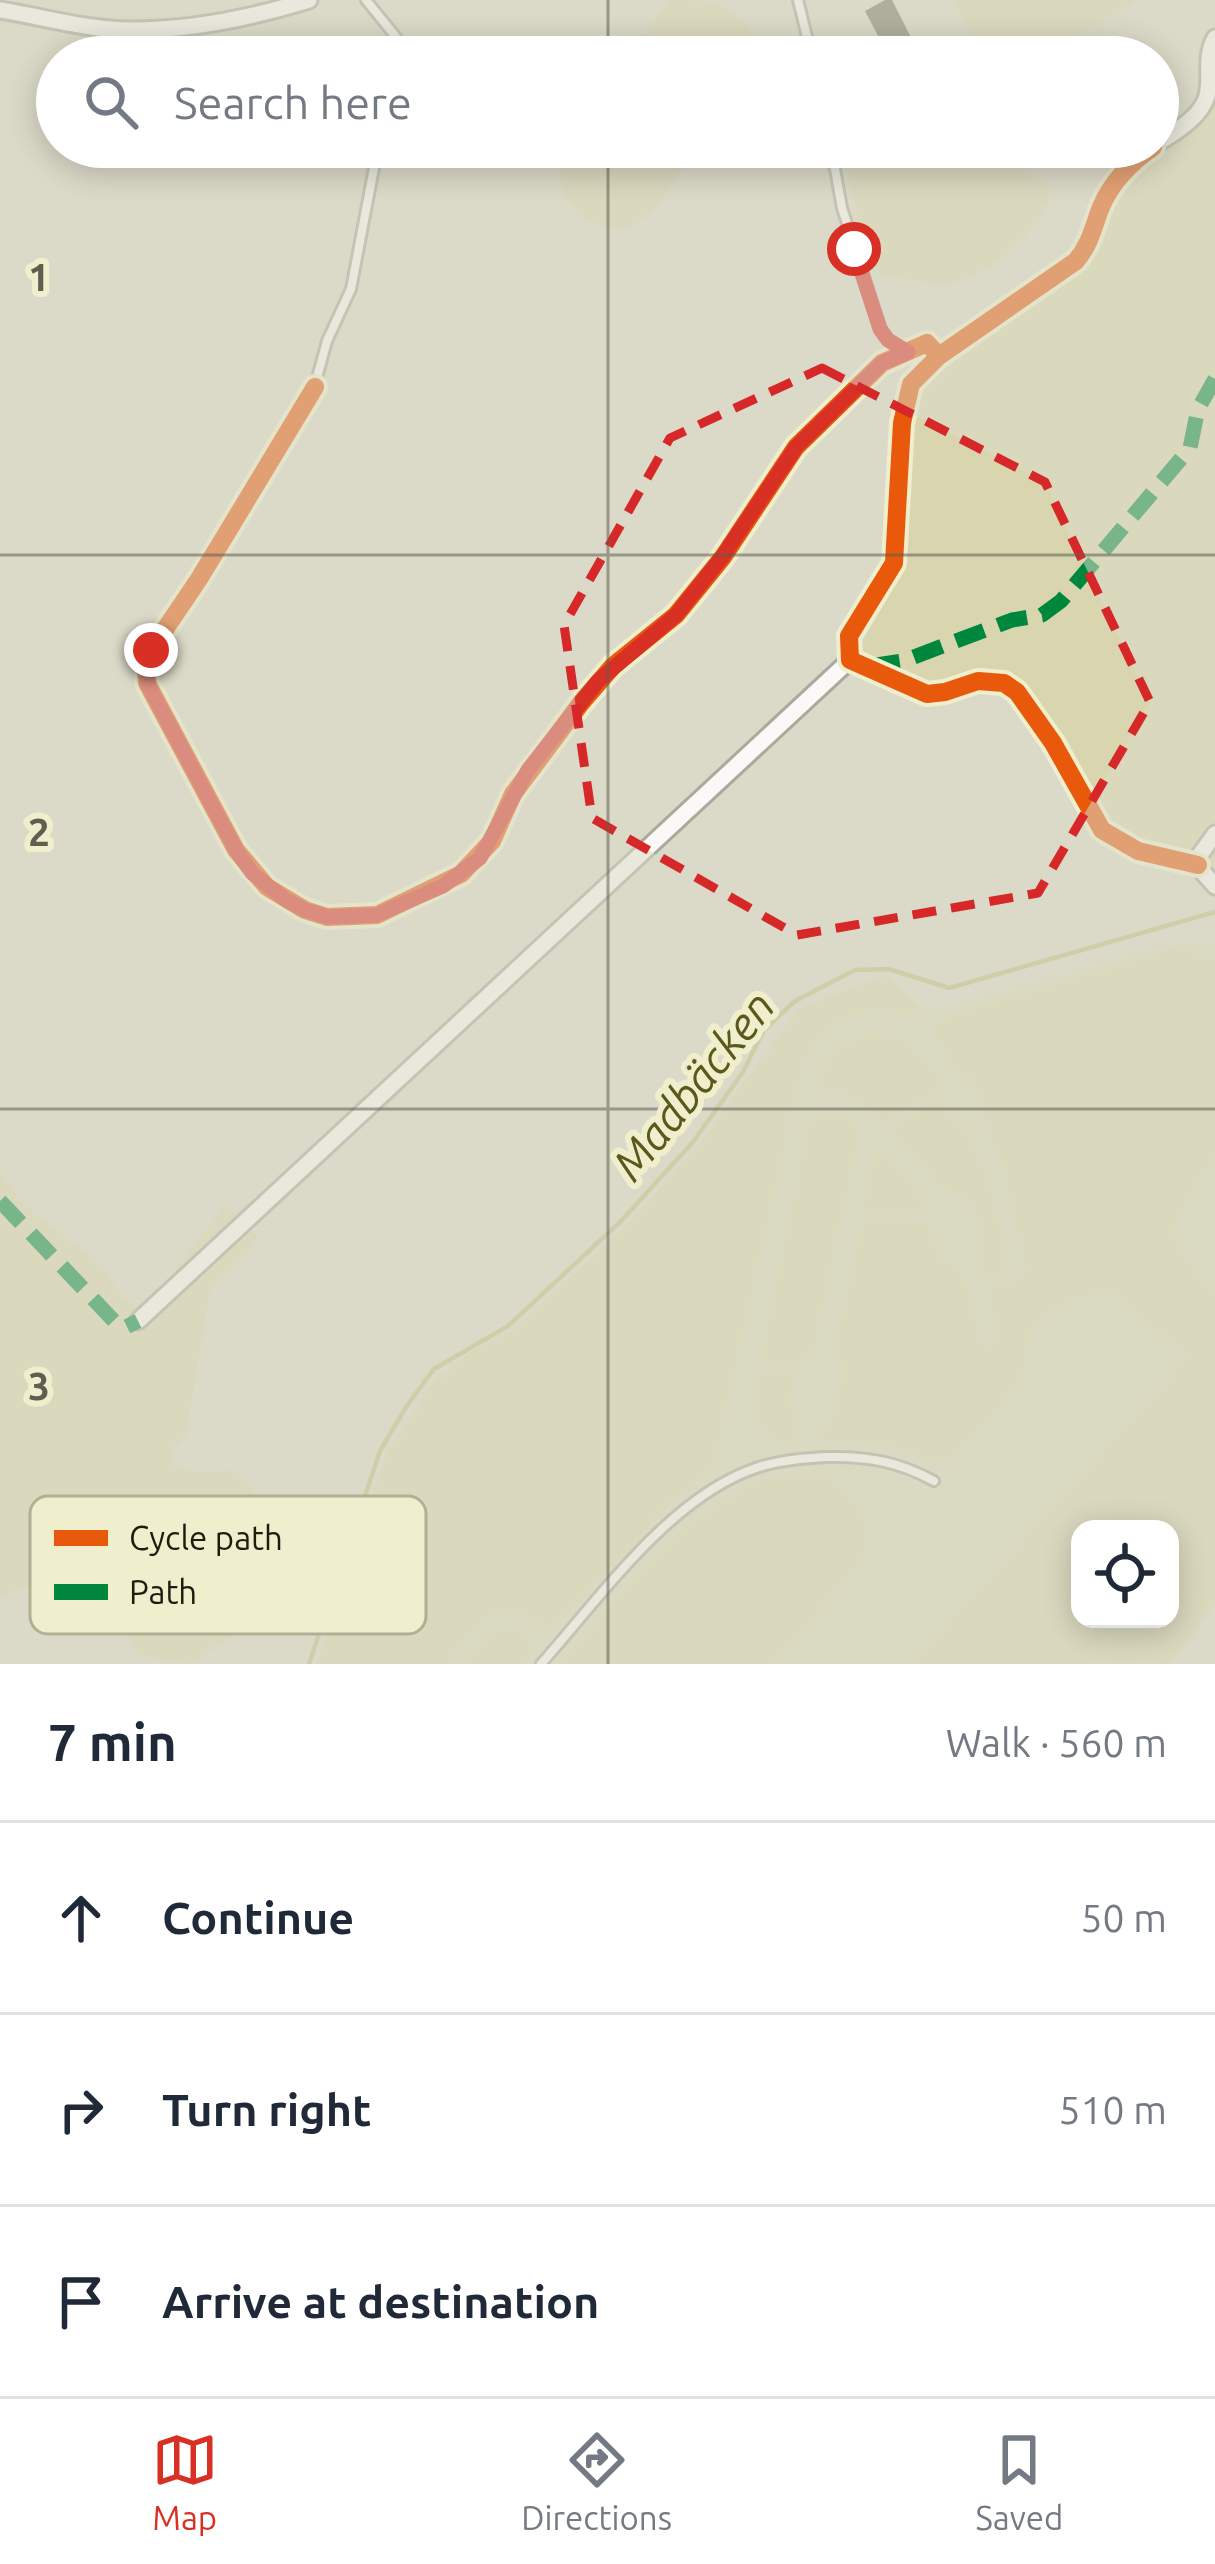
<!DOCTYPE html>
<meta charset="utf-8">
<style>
body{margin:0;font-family:Ubuntu,sans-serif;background:#f2f2f3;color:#1f2937}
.controls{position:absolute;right:36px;bottom:36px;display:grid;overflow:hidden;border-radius:24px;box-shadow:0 6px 30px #0003}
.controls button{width:108px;height:108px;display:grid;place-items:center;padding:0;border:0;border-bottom:3px solid #e0e1e3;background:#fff;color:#1f2937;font:60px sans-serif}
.stop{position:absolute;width:36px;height:36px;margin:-27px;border:9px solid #d93025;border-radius:50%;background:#fff}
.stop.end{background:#d93025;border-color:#fff;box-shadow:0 3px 12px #0008}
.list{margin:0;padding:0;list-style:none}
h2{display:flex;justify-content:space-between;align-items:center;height:156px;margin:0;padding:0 48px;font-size:51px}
h2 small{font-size:39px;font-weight:400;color:#747a83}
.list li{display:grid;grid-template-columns:78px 1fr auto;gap:36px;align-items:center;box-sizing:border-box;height:192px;padding:0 48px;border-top:3px solid #e0e1e3}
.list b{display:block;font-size:45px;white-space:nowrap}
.list em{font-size:39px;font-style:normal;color:#747a83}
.icon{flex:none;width:66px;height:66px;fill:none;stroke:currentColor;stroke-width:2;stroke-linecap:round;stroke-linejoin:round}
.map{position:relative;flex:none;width:1215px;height:1664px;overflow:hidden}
.search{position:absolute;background:#fff;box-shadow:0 6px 30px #0003;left:36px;right:36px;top:36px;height:132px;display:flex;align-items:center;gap:30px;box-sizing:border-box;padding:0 42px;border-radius:66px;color:#747a83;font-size:45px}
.sheet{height:732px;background:#fff}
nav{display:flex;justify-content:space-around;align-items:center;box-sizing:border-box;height:168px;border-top:3px solid #e0e1e3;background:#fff;font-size:33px;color:#747a83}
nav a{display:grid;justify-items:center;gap:6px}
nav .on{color:#d93025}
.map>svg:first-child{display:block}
</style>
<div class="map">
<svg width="1215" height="1664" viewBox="0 0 1215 1664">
<rect width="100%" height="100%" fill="#dbdac8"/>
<path fill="#dad9ba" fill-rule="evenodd" d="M1215,941V1605L1170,1664H317L386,1455L434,1382L472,1351L510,1332L624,1228L698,1146L799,1008L886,975L926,1012L1159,946ZM1080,1529H1170V1619H1080Z"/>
<g fill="#d9d6af" fill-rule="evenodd">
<path d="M669,0C708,0 727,0 751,30L753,57H629Z"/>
<path d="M953,0H1132L1134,3L1037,57H985Z"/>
<path d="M1215,73V877L1202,862L1201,854L1145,847L1110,830L1029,694L1006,674L984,671L926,686L862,651L863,640L906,567L909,449L919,396L937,369L1074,278L1132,170L1165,152L1203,120Z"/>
<path d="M569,147H695C679,170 663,206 639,222C601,247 537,196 569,147Z"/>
<path d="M840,147H1008L1018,165L1050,189C1051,225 992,270 959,281C939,288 904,278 882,276L865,243Z"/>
<path d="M1184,946L1195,947L1201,955L1215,959V1153L1171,1232L1215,1296V1605L1170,1664H911L1186,1358L1111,1290L1067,1301L1032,1332L1019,1386L947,1466L889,1445L821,1439V1431L834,1413L842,1370L834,1349L862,1221L926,1222L942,1257L962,1268L984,1345L998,1343L987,1287L1006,1283L1025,1269L1003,1169L979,1110L985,1105L969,1075L961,1078L932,1035L939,1019ZM1080,1529H1170V1619H1080Z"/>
<path d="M886,975L925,1012C903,1020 900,1012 879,1011C843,1010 819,1036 803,1064L713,1470L669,1504L551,1632C492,1591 485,1619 446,1664H317L386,1455L434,1382L472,1351L510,1332L624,1228L698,1146L799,1008Z"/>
<path d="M873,1033C912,1036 925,1056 945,1087L883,1122C862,1102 845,1086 815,1095C822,1061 837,1040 873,1033Z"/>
<path d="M940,1098L954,1122L961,1119C986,1156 1008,1232 1005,1276L986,1280L977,1257L981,1231L968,1199L940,1188L888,1127Z"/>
<path d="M836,1112L854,1122L859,1136L815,1346L795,1367L760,1359L807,1130L823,1114Z"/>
<path d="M877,1142L925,1200L924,1215L862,1213Z"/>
<path d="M0,1170C28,1223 70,1231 105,1271C117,1286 119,1299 137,1307L172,1275L225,1205L257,1235L251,1250L210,1290L186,1437L169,1453L174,1465L194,1472L237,1470L286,1539L272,1611L190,1664L140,1655L79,1569L0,1596Z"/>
<path d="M758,1367L794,1375L790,1404L799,1425L794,1447C747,1434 749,1407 758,1367Z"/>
<path d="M816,1472C856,1490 876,1522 861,1565L772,1664H559L682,1529L756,1481Z"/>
<path d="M516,1625C532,1636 539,1648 525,1664H464L493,1633Z"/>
</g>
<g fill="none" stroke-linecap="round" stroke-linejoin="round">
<path stroke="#c2be80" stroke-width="4.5" d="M309,1664L380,1451L408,1404L434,1369L508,1326L620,1222L693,1142L743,1072L764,1030L795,1001L855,970L889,969L949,988L1215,912"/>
</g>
<path fill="#7b7a6a" d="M885,0H892L921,57H889L865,11Z"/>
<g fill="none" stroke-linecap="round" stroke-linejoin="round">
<g stroke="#aaa99b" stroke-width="14">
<g id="service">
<path d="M366,0L396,37L404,57"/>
<path d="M798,0L812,57"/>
<path d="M831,147L842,208L881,329L888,340L906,351"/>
<path d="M315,385L327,341L351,289L378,147"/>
<path d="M541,1664C600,1598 670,1497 756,1468C779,1460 804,1458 828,1457C868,1456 899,1462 934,1481"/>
</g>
</g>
<g stroke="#aaa99b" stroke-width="21">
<g id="minor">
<path d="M0,10C44,17 87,30 131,30C189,30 254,17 309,0"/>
<path d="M1158,143C1175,132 1201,117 1207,96C1212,75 1204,58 1215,38"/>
<path d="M1153,147C1130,163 1112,181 1101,207C1093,227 1091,243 1076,261L939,356L911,384L902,423L894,563L849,636L850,660L927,694L945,692L978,681L1004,683L1017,692L1053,743L1102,830L1138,851L1198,865"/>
<path d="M315,387L199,579L151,650L146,668L147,683L236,850L267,887L305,910L327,917L377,915L461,874L492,841L513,794L581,703L613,666L676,615L723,557L796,447L882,363L927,343L939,356"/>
<path d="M1215,834L1197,859L1201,870L1215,886"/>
<path d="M138,1321L850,660"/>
</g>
</g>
<use href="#service" stroke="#faf9f7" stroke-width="8"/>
<use href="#minor" stroke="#faf9f7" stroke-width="15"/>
<g stroke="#00873e" stroke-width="15" stroke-dasharray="30 15" stroke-linecap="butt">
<path d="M870,666L903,661L1012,620L1042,615L1061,601L1190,448L1198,409L1215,379"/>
<path d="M0,1201L115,1322L126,1327L138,1321"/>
</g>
<g stroke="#f0efcd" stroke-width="26">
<g id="cycleway">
<path d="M1153,147C1130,163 1112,181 1101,207C1093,227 1091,243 1076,261L939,356L911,384L902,423L894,563L849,636L850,660L927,694L945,692L978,681L1004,683L1017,692L1053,743L1102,830L1138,851L1198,865"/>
<path d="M315,387L199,579L151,650L146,668L147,683L236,850L267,887L305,910L327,917L377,915L461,874L492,841L513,794L581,703L613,666L676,615L723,557L796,447L882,363L927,343L939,356"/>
</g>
</g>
<use href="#cycleway" stroke="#e8590c" stroke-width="18"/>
</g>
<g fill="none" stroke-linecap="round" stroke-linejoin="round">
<path stroke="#d93025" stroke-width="15" d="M151,650L147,683L236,850L252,873L286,900L305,910L328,917L377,915L443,886L480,858L528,770L598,681L676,615L723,556L796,447L882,363L908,352L888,340L880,329L854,249"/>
</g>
<path d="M0 0H1215V1664H0ZM822,368L1045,482L1150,702L1038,893L797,935L592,818L564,625L670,438Z" fill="#dbdac8" fill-opacity=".55" fill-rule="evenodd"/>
<path fill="none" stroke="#d62828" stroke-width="9" stroke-dasharray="24 15" stroke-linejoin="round" d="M822,368L1045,482L1150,702L1038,893L797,935L592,818L564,625L670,438Z"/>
<path fill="none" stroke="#605e50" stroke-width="3" stroke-opacity="0.55" d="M608,0V57M608,147V1664M0,555H1215M0,1109H1215"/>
<g text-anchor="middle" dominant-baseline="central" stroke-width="12" stroke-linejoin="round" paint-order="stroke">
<g font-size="45" font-style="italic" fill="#5c571b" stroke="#f0efcd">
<text transform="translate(693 1085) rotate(-51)">Madbäcken</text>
</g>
</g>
<rect x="30" y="1496" width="396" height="138" rx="18" fill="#f0efcd" stroke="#b1b094" stroke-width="3"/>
<rect x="54" y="1530" width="54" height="16" fill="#e8590c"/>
<rect x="54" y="1584" width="54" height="16" fill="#00873e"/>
<g font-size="33" fill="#1d1c0f">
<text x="129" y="1550">Cycle path</text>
<text x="129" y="1604">Path</text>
</g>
<g font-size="39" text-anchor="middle" font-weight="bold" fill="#605e50" stroke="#f0efcd" stroke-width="12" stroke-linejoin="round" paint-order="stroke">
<text x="39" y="291">1</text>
<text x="39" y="846">2</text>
<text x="39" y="1400">3</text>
</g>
</svg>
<div class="controls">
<button><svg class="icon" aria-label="locate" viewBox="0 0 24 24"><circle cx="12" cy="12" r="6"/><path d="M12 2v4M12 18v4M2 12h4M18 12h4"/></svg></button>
</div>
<div class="stop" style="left:854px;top:249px"></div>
<div class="stop end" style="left:151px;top:650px"></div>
<div class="search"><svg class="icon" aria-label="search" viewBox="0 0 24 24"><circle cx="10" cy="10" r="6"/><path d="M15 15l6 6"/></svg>Search here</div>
</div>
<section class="sheet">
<h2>7 min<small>Walk · 560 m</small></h2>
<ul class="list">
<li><svg class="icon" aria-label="ahead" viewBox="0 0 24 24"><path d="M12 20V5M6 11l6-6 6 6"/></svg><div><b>Continue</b></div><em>50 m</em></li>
<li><svg class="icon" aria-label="right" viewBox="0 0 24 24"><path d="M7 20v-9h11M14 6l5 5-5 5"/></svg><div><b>Turn right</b></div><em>510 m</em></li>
<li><svg class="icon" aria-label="arrive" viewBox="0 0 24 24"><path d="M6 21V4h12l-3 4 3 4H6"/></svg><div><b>Arrive at destination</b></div></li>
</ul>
</section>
<nav>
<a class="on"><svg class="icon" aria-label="map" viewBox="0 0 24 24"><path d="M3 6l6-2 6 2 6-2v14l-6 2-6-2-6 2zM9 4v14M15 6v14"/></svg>Map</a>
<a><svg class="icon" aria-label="directions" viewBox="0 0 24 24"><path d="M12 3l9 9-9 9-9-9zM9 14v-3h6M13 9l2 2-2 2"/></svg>Directions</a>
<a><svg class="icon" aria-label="saved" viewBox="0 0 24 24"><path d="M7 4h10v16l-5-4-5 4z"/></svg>Saved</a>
</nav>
